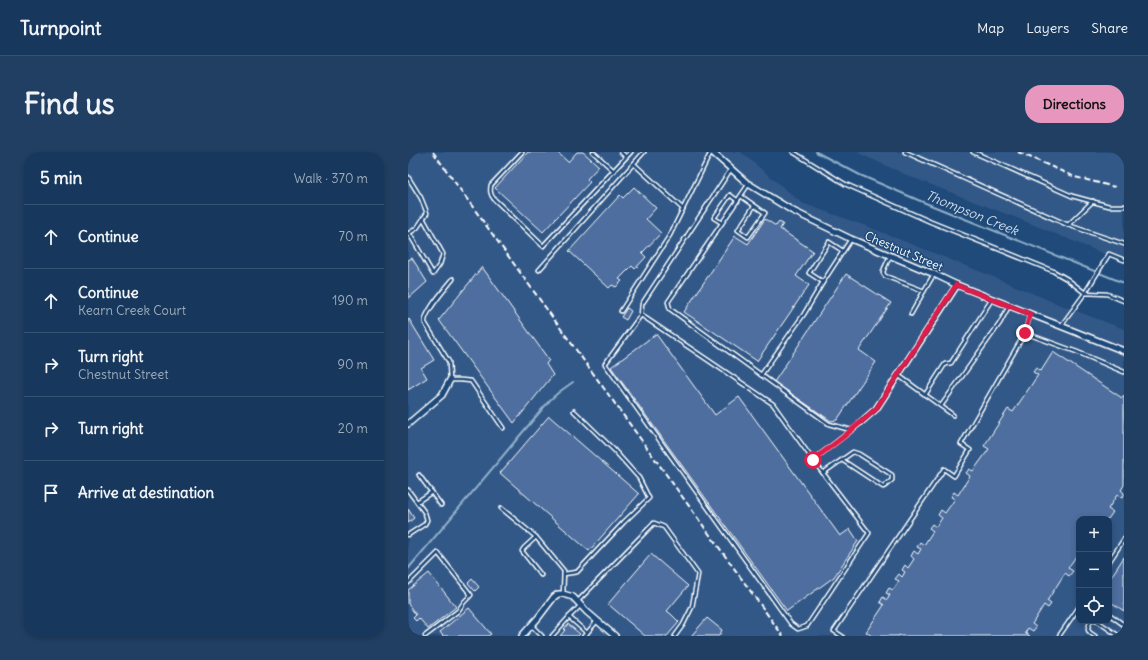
<!DOCTYPE html>
<meta charset="utf-8">
<style>
body{margin:0;font-family:Delius,sans-serif;background:#203f62;color:#f1f3f6}
.controls{position:absolute;right:12px;bottom:12px;display:grid;overflow:hidden;border-radius:8px;box-shadow:0 2px 6px #0003}
.controls button{width:36px;height:36px;display:grid;place-items:center;padding:0;border:0;border-bottom:1px solid #365272;background:#17385c;color:#f1f3f6;font:20px sans-serif}
.stop{position:absolute;width:12px;height:12px;margin:-9px;border:3px solid #e11d48;border-radius:50%;background:#fff}
.stop.end{background:#e11d48;border-color:#fff;box-shadow:0 1px 4px #0008}
.list{margin:0;padding:0;list-style:none}
h2{display:flex;justify-content:space-between;align-items:center;height:52px;margin:0;padding:0 16px;font-size:17px}
h2 small{font-size:13px;font-weight:400;color:#9eacbb}
.list li{display:grid;grid-template-columns:26px 1fr auto;gap:12px;align-items:center;box-sizing:border-box;height:64px;padding:0 16px;border-top:1px solid #365272}
.list b{display:block;font-size:15px;white-space:nowrap}
.list p{margin:0;font-size:13px;white-space:nowrap;color:#9eacbb}
.list em{font-size:13px;font-style:normal;color:#9eacbb}
.icon{flex:none;width:22px;height:22px;fill:none;stroke:currentColor;stroke-width:2;stroke-linecap:round;stroke-linejoin:round}
.map{position:relative;flex:none;width:716px;height:484px;overflow:hidden;border-radius:16px}
header{display:flex;align-items:center;gap:24px;box-sizing:border-box;height:56px;padding:0 20px;background:#17385c;border-bottom:1px solid #365272}
header strong{font-size:19px}
nav{display:flex;gap:22px;margin-inline-start:auto;font-size:14px}
.intro{display:flex;align-items:center;justify-content:space-between;box-sizing:border-box;height:96px;padding:0 24px}
h1{margin:0;font-size:28px}
.button{padding:10px 18px;border-radius:16px;background:#e797bd;color:#111;font-size:14px;font-weight:700}
main{display:flex;gap:24px;padding:0 24px}
aside{flex:1;background:#17385c;border-radius:16px;box-shadow:0 2px 6px #0003}
.map>svg:first-child{display:block}
</style>
<header>
<strong>Turnpoint</strong>
<nav><a>Map</a><a>Layers</a><a>Share</a></nav>
</header>
<div class="intro"><h1>Find us</h1><a class="button">Directions</a></div>
<main>
<aside>
<h2>5 min<small>Walk · 370 m</small></h2>
<ul class="list">
<li><svg class="icon" aria-label="ahead" viewBox="0 0 24 24"><path d="M12 20V5M6 11l6-6 6 6"/></svg><div><b>Continue</b></div><em>70 m</em></li>
<li><svg class="icon" aria-label="ahead" viewBox="0 0 24 24"><path d="M12 20V5M6 11l6-6 6 6"/></svg><div><b>Continue</b><p>Kearn Creek Court</p></div><em>190 m</em></li>
<li><svg class="icon" aria-label="right" viewBox="0 0 24 24"><path d="M7 20v-9h11M14 6l5 5-5 5"/></svg><div><b>Turn right</b><p>Chestnut Street</p></div><em>90 m</em></li>
<li><svg class="icon" aria-label="right" viewBox="0 0 24 24"><path d="M7 20v-9h11M14 6l5 5-5 5"/></svg><div><b>Turn right</b></div><em>20 m</em></li>
<li><svg class="icon" aria-label="arrive" viewBox="0 0 24 24"><path d="M6 21V4h12l-3 4 3 4H6"/></svg><div><b>Arrive at destination</b></div></li>
</ul>
</aside>
<div class="map">
<svg width="716" height="484" viewBox="0 0 716 484">
<rect width="100%" height="100%" fill="#1f4a7a"/>
<filter id="ink" filterUnits="userSpaceOnUse"><feTurbulence type="fractalNoise" baseFrequency=".025" numOctaves="2"/><feDisplacementMap in="SourceGraphic" scale="8" xChannelSelector="R" yChannelSelector="G"/><feConvolveMatrix kernelMatrix="1 2 1 2 8 2 1 2 1" color-interpolation-filters="sRGB"/></filter>
<g filter="url(#ink)">
<g fill="#315887" fill-rule="evenodd">
<path d="M0,0H333L394,51L458,74L586,125L650,152L716,177V484H0ZM671,367H701V469H671Z"/>
<path d="M448,0H716V110L616,69L503,25Z"/>
</g>
<g fill="none" stroke-linecap="round" stroke-linejoin="round">
<g stroke="#92b0ca" stroke-width="2">
<path d="M408,0L452,23L510,48L716,131"/>
<path d="M0,417L114,281L142,248L151,240L165,230"/>
</g>
</g>
<g fill="#4d6e9e" stroke="#fff">
<path d="M120,0H149L160,10L169,0H175L191,14L179,27L182,30L135,80L87,36Z"/>
<path d="M226,35L248,56L238,67L253,81L234,101L238,105L227,117L224,114L211,127L214,129L208,135L204,133L201,136L161,99L212,43L215,46Z"/>
<path d="M357,67L368,74L371,70L375,72L372,77L405,99L388,124L401,133L349,209L276,160L327,84L340,92Z"/>
<path d="M4,106L19,130L0,147V108Z"/>
<path d="M74,115L141,208L138,212L145,223L106,271L31,168Z"/>
<path d="M438,122L483,151L451,198L468,210L429,268L423,269L366,230Z"/>
<path d="M219,156L223,159L218,168L213,165Z"/>
<path d="M1,167L26,208L13,216L19,226L0,238V168Z"/>
<path d="M248,182L307,263L331,245L432,384L442,377L450,389L426,425L379,459L203,215Z"/>
<path d="M645,200L714,246L716,243V333L713,338L716,341V343L714,346L709,343L700,357L705,360L700,367H696L694,366L693,367H671V404L669,403L660,416L665,419L661,424L657,421L639,449L643,452L640,456L636,453L624,472L628,475L625,479L620,476L617,481L622,484H493L491,483V484H464L458,480L476,453L472,450L475,445L479,448L482,443L478,441L481,436L485,438L491,429L487,427L491,422L494,425L497,420L494,418L497,413L500,416L506,407L503,404L506,399L510,402L513,397L509,395L512,390L516,393L525,379L521,376L524,372L528,375L534,366L530,363L533,358L537,361L547,347L543,345L546,340L550,343L562,324L558,321L561,317L565,319L581,297L576,294L600,257L605,260L630,223L625,220L628,216L633,219Z"/>
<path d="M141,264L231,342L181,399L92,321Z"/>
<path d="M0,357L6,366L0,371Z"/>
<path d="M243,402L280,434L259,459L263,462L271,470L259,484H237L200,452Z"/>
<path d="M716,405V459L701,449V428Z"/>
<path d="M21,421L48,455L20,477L11,466L8,469L5,466L8,463L0,452V438Z"/>
<path d="M64,427L71,435L67,439L60,431Z"/>
<path d="M61,456L83,482L80,484H35L32,480Z"/>
<path d="M299,466L314,478L311,484H283Z"/>
<path d="M160,472L172,482L170,484H152L157,478L156,477Z"/>
</g>
<g fill="none" stroke-linecap="round" stroke-linejoin="round">
<g stroke="#fff" stroke-width="5.5">
<g id="lane">
<path d="M114,0L83,33C82,39 82,42 86,47L135,94L223,0"/>
<path d="M185,0L206,19"/>
<path d="M213,0L218,5"/>
<path d="M385,0L437,32L523,70L645,119L659,127L677,141L701,102L716,108"/>
<path d="M497,0L660,73L716,92"/>
<path d="M565,0L664,44L701,54H716"/>
<path d="M226,12L275,57"/>
<path d="M323,17L234,152L233,163L365,252L405,308L453,271"/>
<path d="M0,25L13,46L19,61L9,76L0,82"/>
<path d="M340,33L260,150L262,157L421,272L443,278"/>
<path d="M333,44L357,61L340,85L330,78L346,54"/>
<path d="M314,71L306,66L322,43L330,49"/>
<path d="M660,73L685,49"/>
<path d="M1,81L25,122L32,112L35,102L15,66"/>
<path d="M482,104L476,117L475,121L477,124L516,139L526,122"/>
<path d="M131,118L236,0"/>
<path d="M45,127C38,136 15,161 17,171L41,210L42,228H53L63,229L95,276"/>
<path d="M415,130L401,121L421,90L435,99"/>
<path d="M213,159L262,83L303,0"/>
<path d="M503,162L516,139"/>
<path d="M622,162L617,181L669,200L716,220"/>
<path d="M233,163L197,212L383,472L390,477L399,474L461,381L405,308"/>
<path d="M653,174L677,141L699,142L716,149"/>
<path d="M353,223L396,162L415,130L443,87"/>
<path d="M490,223L545,263"/>
<path d="M517,243L537,212L543,211L584,147"/>
<path d="M533,254L592,171L601,154"/>
<path d="M415,321L445,300L451,302L484,323V328L477,334L475,335L434,308"/>
<path d="M11,323L33,353"/>
<path d="M0,338L17,361L19,368L17,372L0,383"/>
<path d="M9,350L24,340"/>
<path d="M93,356L128,385L156,419L155,442"/>
<path d="M128,385L116,396L114,399L133,423"/>
<path d="M701,410L716,387"/>
<path d="M156,422L169,420L216,370L241,346L231,326L206,298L166,259"/>
<path d="M0,431L30,401L63,443L56,450L50,459L17,484"/>
<path d="M170,449L246,371L256,375L290,422L284,455L275,473L267,484"/>
<path d="M701,462L716,473"/>
<path d="M161,465L173,453"/>
<path d="M683,469C678,478 679,479 687,484"/>
<path d="M689,469L711,484"/>
<path d="M124,474L134,484"/>
<path d="M179,481L189,469"/>
<path d="M144,484L161,465L179,481L176,484"/>
<path d="M434,484L426,479L536,317L546,324L562,298L553,292L617,181"/>
<path d="M651,484L671,455"/>
<path d="M713,484L716,479"/>
</g>
</g>
<g stroke="#fff" stroke-width="8">
<g id="street">
<path d="M304,0L339,31L385,59L443,87L526,122L549,133L716,199"/>
<path d="M453,270L468,257L549,133"/>
<path d="M0,272L34,243L42,228"/>
<path d="M114,484L130,466L146,445L150,442H155L165,445L179,460L207,484"/>
</g>
</g>
<g stroke="#fff" stroke-width="10">
<path id="secondary" d="M0,483L1,484"/>
</g>
<use href="#lane" stroke="#1f4a7a" stroke-width="2.5"/>
<use href="#street" stroke="#1f4a7a" stroke-width="5"/>
<use href="#secondary" stroke="#1f4a7a" stroke-width="7"/>
<g stroke="#fff" stroke-width="2" stroke-dasharray="6 3" stroke-linecap="butt">
<path d="M25,0L375,484"/>
<path d="M610,0L667,25L707,35"/>
</g>
</g>
</g>
<g fill="none" stroke-linecap="round" stroke-linejoin="round" filter="url(#ink)">
<path stroke="#e11d48" stroke-width="5" d="M405,308L434,286L468,257L548,133L622,162L617,181"/>
</g>
<g text-anchor="middle" dominant-baseline="central" stroke-width="3" stroke-linejoin="round" paint-order="stroke">
<g font-size="12" fill="#fff" stroke="#1f4a7a">
<text transform="translate(496 99) rotate(23)">Chestnut Street</text>
</g>
<g font-size="13" font-style="italic" fill="#d2dee9" stroke="#1f4a7a">
<text transform="translate(564 61) rotate(22)">Thompson Creek</text>
</g>
</g>
</svg>
<div class="controls">
<button>+</button>
<button>−</button>
<button><svg class="icon" aria-label="locate" viewBox="0 0 24 24"><circle cx="12" cy="12" r="6"/><path d="M12 2v4M12 18v4M2 12h4M18 12h4"/></svg></button>
</div>
<div class="stop" style="left:405px;top:308px"></div>
<div class="stop end" style="left:617px;top:181px"></div>
</div>
</main>
